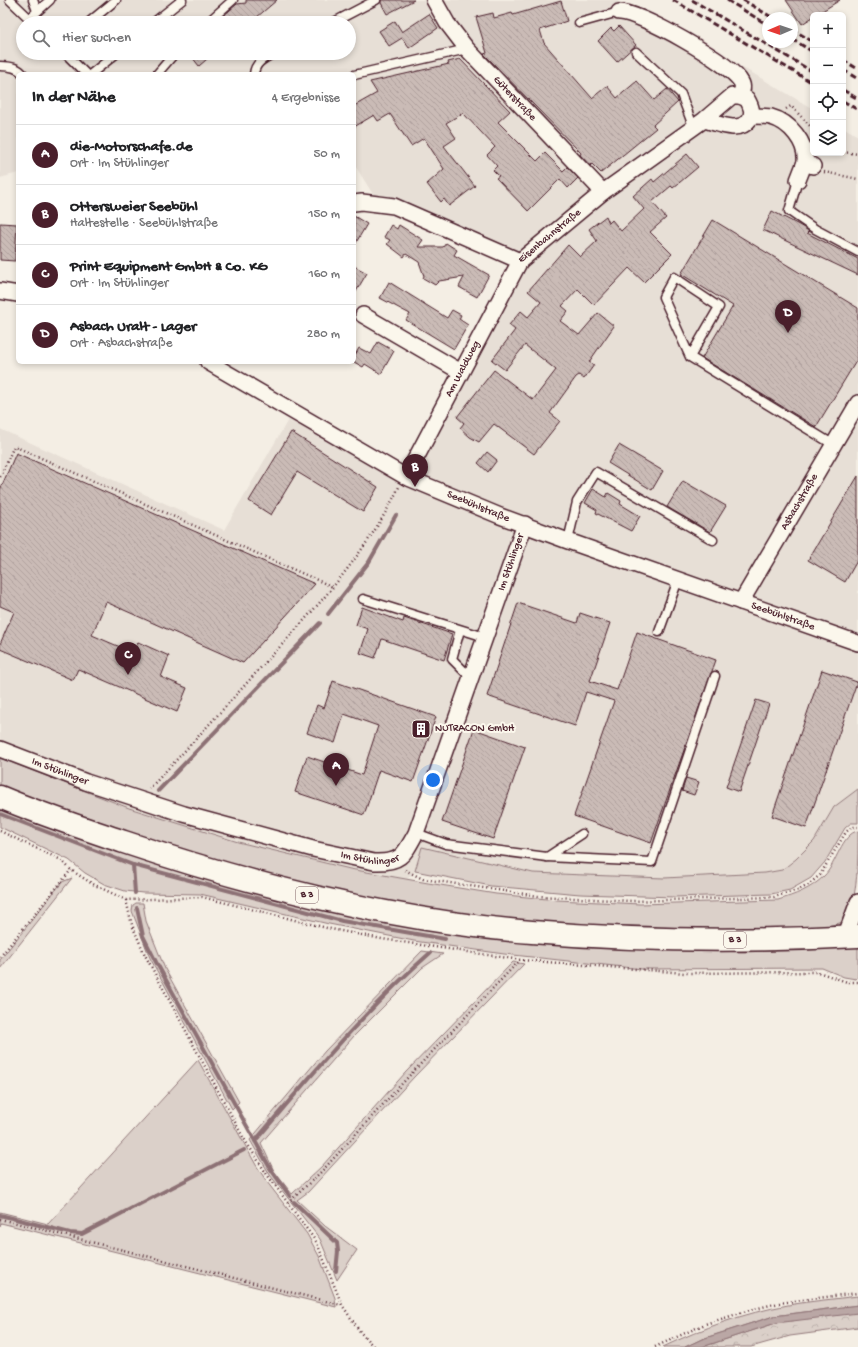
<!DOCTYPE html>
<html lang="de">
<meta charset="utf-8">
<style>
body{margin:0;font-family:"Gochi Hand",sans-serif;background:#f2f2f2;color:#202124}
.controls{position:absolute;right:12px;top:12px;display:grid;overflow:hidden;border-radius:6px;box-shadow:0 2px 6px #0003}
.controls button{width:36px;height:36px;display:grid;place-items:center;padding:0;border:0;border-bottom:1px solid #e0e0e0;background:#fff;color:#202124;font:20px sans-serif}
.compass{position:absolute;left:762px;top:12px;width:36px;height:36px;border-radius:50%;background:#fff;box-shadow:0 2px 6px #0003;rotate:268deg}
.you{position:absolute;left:433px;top:780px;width:14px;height:14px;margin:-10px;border:3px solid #fff;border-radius:50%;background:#1a73e8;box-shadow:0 0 0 6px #1a73e833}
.badge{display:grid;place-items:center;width:26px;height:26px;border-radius:50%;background:#4a1f2b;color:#fff;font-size:13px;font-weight:700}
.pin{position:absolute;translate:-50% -33px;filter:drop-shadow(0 1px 2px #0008)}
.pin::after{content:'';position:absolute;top:21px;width:14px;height:12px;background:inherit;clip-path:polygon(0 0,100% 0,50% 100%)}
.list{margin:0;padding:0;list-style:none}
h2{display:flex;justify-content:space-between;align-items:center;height:52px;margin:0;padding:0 16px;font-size:17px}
h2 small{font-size:13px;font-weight:400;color:#757577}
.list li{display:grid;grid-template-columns:26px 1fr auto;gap:12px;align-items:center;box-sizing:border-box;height:60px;padding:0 16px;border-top:1px solid #e0e0e0}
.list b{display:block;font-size:15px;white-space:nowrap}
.list p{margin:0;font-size:13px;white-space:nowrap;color:#757577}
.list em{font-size:13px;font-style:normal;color:#757577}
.icon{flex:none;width:22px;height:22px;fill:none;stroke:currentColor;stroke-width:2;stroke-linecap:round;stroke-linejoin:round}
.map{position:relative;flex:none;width:858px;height:1347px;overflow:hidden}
.search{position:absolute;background:#fff;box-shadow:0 2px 6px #0003;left:16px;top:16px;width:340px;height:44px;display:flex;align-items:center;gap:10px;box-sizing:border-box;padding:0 14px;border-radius:22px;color:#757577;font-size:15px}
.panel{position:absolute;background:#fff;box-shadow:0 2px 6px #0003;left:16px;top:72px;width:340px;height:292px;border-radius:6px}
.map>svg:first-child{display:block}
</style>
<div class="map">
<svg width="858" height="1347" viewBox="0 0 858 1347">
<defs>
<pattern id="forest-crowns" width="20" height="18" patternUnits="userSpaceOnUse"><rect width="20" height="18" fill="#dbd0c9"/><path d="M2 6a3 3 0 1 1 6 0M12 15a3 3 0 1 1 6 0" fill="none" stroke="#bdb2ad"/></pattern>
<pattern id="building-back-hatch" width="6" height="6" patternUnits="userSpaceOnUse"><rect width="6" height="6" fill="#cabbb6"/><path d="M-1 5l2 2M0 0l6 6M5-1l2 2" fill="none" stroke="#afa09d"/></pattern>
</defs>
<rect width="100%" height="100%" fill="#f4eee4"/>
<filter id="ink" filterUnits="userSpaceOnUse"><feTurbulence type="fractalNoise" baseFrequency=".025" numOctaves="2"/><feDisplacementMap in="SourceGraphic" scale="8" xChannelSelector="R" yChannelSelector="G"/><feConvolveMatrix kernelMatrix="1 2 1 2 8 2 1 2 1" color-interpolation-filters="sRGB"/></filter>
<g filter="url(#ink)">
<path fill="#e7dfd6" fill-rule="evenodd" d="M0,0H616L754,74L813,109V153H843V127L858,136V789L834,807L814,841L796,859L782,870L765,873L664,878L533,873L422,847L415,871L407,879L350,869L238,842L129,808L0,758V429L224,530L288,420L411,474L521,265L376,199L354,164V74H18V173L0,178ZM23,23H349V53H23Z"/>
<g fill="#dbd0c9" stroke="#92787a">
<path d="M0,758L129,808L238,842L350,869L428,883L496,894L557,900L640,904L778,900C795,895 811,889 824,876C836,865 842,833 858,831C858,861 858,893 847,921L825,927L703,931H624L467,916L367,899L196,857L0,788Z"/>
<path d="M858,789V823H851L845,828L825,862L811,878L790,890L771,894L674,897L580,894L491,886L415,871L422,847L533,873L664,878L765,873L782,870L796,859L814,841L834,807Z"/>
<path d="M0,805L189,873L608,947L744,952L858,947V977L856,979L844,977L822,968L642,969L504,954L414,941L329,924L200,894L143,893L125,891L104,884L85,873L69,860L0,827Z"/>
<path d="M72,878L0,969V960L62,882Z"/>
<path d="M136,903H143L146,921L165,969L239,1102L232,1109L150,958L132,911L133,905Z"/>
<path d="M422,951L443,954L422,968L354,1036L261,1143L274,1171L292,1194L322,1166L406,1072L513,962L524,964L414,1077L308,1192L297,1200L325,1226L357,1250L337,1280L320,1239L270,1175L250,1140L325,1051Z"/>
<path d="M198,1060L256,1165L267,1182L307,1234L319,1256L335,1298L336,1307L1,1223L0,1226V1212L48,1224Z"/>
<path d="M858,1296V1305L774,1316L702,1339L685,1347H663C703,1328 744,1313 788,1305C811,1301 835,1299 858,1296Z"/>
</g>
<path fill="url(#forest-crowns)" stroke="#92787a" d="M858,1309V1327L790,1336L751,1347H702L776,1323Z"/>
<path fill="#baa7a5" stroke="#8d7174" d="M858,1305V1313L776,1323L702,1347H685L702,1339L774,1316Z"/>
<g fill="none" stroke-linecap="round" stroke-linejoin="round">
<g stroke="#8d7174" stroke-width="4">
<path d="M328,614L369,562L396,515"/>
<path d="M158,791L320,623"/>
<path d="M0,814L133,865L342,921L445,939"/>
<path d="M133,865L135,893"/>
<path d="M137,908L143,936L156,962L270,1168L290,1196"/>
<path d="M255,1141C311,1076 365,1010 430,953"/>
<path d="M294,1202L337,1243L338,1251L336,1271"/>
<path d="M0,1215L70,1233L82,1234L244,1150"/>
</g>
</g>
<g fill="url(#building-back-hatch)" stroke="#4a1f2b">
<path d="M246,0H277L250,23H215L237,4L246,3Z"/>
<path d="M381,0H414L387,14L381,3Z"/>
<path d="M786,0H840L816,15H813V17L802,24Z"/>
<path d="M561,1L567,21L540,30L544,43L592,98L607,86L617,98L637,81L654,100L667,89L678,102L653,125L656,128L601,173L592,164L590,166L580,155L581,153L484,54L487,53L476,17L493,13L494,18L512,13L513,15Z"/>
<path d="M429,14L438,28L409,48L402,38L389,46L379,31L395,21L402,32Z"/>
<path d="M619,26L636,45L617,62L598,41L611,28L614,31Z"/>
<path d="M189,53H214L199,66Z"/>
<path d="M460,59L510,111L498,122L537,161L545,153L563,171L567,167L578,178L568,188L560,179L528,211L496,178L499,176L493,170L497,166L487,155L495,147L463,113L446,123L456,138L444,146L475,186L449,206L444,199L441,202L427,184L444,169L424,138L411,146L390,114L378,121L374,115L354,127V106L377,93L370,82L449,64L448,62Z"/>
<path d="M687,154L698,167L673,188L671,186L652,202L666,218L650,232L672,254L644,282L629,268L594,305L578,289L562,306L568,311L560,321L579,335L598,313L614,326L589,362L594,365L584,379L579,375L576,377L550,413L560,421L534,454L494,424L479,442L470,437L460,428L464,423L457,417L494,370L533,400L556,370L525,345L505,370L492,360L515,330L509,325L521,311L528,317L541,302L528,291L568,245L580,257L597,241L589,229L606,216L609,223L612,220L621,231L644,209L633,196L652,179L654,182Z"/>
<path d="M772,211L799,225L809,231L807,233L858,259V275L763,230Z"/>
<path d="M354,216L367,224L354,246Z"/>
<path d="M713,220L858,308V358L816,427L702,358L733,306L681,274Z"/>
<path d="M0,223L17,224L15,261L0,260Z"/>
<path d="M391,225L397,229L399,225L423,240L418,247H443L446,243L457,250L454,255L489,275L477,297L459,287L464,277L439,281L435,285L423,278L424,276L419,262L406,254L404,257L387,244L390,240L384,237Z"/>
<path d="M354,266L367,273L354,295Z"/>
<path d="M389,282L447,318L452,310L461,315L459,319L468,325L454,349L406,320L410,314L380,298Z"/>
<path d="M378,342L394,351L381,374L365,364L363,367L354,362V357L359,348L371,354Z"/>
<path d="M291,432L378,487L363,512L297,472L271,515L249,501Z"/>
<path d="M619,445L663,471L652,490L608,463Z"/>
<path d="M487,452L497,460L488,472L478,463Z"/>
<path d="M16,453L146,510L315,584L243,663L106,602L92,635L134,653L138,642L169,656L161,677L187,688L177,712L78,669L73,680L0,649V644L14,612L0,606V490Z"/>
<path d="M858,476V559L845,582L808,560Z"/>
<path d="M683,481L726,506L710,532L667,507Z"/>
<path d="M593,489L606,497L608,493L621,501L620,504L640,516L631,531L596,513L597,510L585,503Z"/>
<path d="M518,603L577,623L580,613L610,623L590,681L617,690L637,632L716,660L651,843L574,816L614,701L586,692L575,726L487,696Z"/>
<path d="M362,607L403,622L404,618L452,634L444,660L382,639L375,658L360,653L368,629L356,625Z"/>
<path d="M822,670L857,682L806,828L772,816Z"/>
<path d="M333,681L436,717L413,782L379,770L364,815L295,792L307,756L362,775L378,726L344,714L335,743L307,733L317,705L324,708Z"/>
<path d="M756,700L769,704L739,792L726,787Z"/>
<path d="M474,729L525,747L493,839L442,822Z"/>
<path d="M686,778L699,782L694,795L682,791Z"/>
</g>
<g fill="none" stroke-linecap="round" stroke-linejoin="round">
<g stroke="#4a1f2b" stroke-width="11">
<g id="lane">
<path d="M10,0L34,23"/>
<path d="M33,0L37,11"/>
<path d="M29,19L50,0"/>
<path d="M88,23L116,0"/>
<path d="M153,23L182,0"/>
<path d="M207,23L233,0"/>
<path d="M332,23L376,0"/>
<path d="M579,23L619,12"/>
<path d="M636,52L681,94L693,126"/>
<path d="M65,53L86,74"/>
<path d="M0,66C8,66 18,67 23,74"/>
<path d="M91,74L117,53"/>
<path d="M157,74L175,53"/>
<path d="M254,74C255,62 265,58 274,53"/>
<path d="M354,75L467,49"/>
<path d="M798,180L789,211L815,229L858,252"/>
<path d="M690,357L719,307L674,277L663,297L690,357L834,445"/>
<path d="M568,541L577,502L596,472L713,540"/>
<path d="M363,599L485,637"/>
<path d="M460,630L452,659L471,678"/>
<path d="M659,632L678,580"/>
<path d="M416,833L446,844L547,857L652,862L715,676"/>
<path d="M547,857L582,834"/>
</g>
</g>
<g stroke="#4a1f2b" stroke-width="18">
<g id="street">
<path id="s1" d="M434,0L447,23L467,49L603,192"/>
<path d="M619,12C638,11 732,64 741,82C744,87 742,91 740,96"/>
<path d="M752,116C758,116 765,116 771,117C790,122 807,143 805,162L813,166"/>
<path d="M798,180L805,162"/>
<path d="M354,203L362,202L394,206L520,261"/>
<path d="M0,291L18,294"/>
<path d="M363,315L461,372"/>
<path id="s2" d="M208,362L406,477L500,516L568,541L858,643"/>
<path id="s3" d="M406,477L520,261L603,192L704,120L732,96H740L747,99C751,106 754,113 749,120C739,134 717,123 704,120"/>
<path id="s4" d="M741,602L858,403"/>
<path id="s5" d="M0,749L86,782L184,814L313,849L374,862C401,863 404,855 416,833L525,524"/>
<path d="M845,937L858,902"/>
</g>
</g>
<g stroke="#4a1f2b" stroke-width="25">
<path id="primary" d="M0,797C40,814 83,828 124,842C255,886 395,921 532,932C641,941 749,942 858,936"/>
</g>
<g stroke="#4a1f2b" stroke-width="2.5" stroke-dasharray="1 3" stroke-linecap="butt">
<path d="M786,109L791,106L813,129"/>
<path d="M843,152L858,154"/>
<path d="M824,172L858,179"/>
<path d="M0,477L14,446L333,587"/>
<path d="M149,789C188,748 226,706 264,664C315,609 366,555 399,487"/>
<path d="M0,831L61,860L71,870L91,883L126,900L202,897L331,929L382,939L521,960L685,973L818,972L847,982H858"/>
<path d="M405,870L423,879L538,896L632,901L774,897L798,890L807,886L820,875L846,832L852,827H858"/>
<path d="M126,900L132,925L145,955L243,1137L266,1173L317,1243L342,1305L361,1333L374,1347"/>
<path d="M0,957L71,870"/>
<path d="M288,1203L322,1171L410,1075L520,960"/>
<path d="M0,1219L341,1305"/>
<path d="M655,1347L705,1324L750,1310L779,1303L858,1293"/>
</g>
<use href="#lane" stroke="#fbf7ec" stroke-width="8"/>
<use href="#street" stroke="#fbf7ec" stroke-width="15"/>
<use href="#primary" stroke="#fbf7ec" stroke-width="22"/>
<g stroke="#4a1f2b" stroke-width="3" stroke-dasharray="6 3" stroke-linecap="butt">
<path d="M673,0L813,83"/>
<path d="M692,0L813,72"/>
<path d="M727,0L768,25"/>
<path d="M743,0L773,18"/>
<path d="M792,29L813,42"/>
<path d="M792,39L813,52"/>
<path d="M843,60L858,69"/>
<path d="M843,70L858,79"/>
<path d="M843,90L858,99"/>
<path d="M843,101L858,110"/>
</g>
</g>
</g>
<defs>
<g id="building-square" transform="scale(1)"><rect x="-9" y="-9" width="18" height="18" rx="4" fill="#4a1f2b" stroke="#fbf7ec"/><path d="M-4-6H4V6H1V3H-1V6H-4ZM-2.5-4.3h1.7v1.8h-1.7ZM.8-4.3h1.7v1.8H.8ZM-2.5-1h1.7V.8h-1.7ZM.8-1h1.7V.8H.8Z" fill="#fff"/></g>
</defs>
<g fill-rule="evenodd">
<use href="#building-square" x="421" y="729"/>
</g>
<g text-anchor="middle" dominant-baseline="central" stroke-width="4" stroke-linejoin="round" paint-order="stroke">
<g fill="#fbf7ec" stroke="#7f6065" stroke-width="1">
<rect x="296" y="887" width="22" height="16" rx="3"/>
<rect x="724" y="932" width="22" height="16" rx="3"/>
</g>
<g font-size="10" font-weight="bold" fill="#4a1f2b">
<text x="307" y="895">B 3</text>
<text x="735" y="940">B 3</text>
</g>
<g font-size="11" fill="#4a1f2b" stroke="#fbf7ec">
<text stroke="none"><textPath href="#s1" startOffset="128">Güterstraße</textPath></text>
<text stroke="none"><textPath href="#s3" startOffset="283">Eisenbahnstraße</textPath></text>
<text stroke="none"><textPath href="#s3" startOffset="122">Am Waldweg</textPath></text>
<text stroke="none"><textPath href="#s4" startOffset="116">Asbachstraße</textPath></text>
<text stroke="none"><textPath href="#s2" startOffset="307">Seebühlstraße</textPath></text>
<text stroke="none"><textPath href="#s5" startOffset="734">Im Stühlinger</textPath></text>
<text stroke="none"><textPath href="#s2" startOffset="631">Seebühlstraße</textPath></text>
<text stroke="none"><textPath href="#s5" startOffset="64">Im Stühlinger</textPath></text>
<text stroke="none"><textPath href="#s5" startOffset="387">Im Stühlinger</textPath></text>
</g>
<g font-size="11" fill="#4a1f2b" stroke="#fbf7ec" text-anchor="start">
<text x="435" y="729">NUTRACON GmbH</text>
</g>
</g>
</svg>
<div class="controls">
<button>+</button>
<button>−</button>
<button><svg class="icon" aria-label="locate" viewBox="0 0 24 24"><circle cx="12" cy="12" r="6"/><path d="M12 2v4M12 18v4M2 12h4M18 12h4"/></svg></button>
<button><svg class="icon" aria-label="layers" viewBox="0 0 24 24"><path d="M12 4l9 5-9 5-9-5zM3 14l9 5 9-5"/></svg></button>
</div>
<svg class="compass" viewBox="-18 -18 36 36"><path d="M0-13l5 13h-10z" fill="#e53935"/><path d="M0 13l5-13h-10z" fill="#757577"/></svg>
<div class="you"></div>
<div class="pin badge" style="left:336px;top:786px">A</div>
<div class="pin badge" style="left:415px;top:487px">B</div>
<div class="pin badge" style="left:128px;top:675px">C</div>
<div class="pin badge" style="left:788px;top:333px">D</div>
<div class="search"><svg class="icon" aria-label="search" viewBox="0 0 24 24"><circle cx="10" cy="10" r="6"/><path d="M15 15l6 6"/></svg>Hier suchen</div>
<section class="panel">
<h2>In der Nähe<small>4 Ergebnisse</small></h2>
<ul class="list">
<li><span class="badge">A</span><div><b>die-Motorschafe.de</b><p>Ort · Im Stühlinger</p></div><em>50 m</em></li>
<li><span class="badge">B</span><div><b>Ottersweier Seebühl</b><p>Haltestelle · Seebühlstraße</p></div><em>150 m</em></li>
<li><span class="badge">C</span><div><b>Print Equipment GmbH &amp; Co. KG</b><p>Ort · Im Stühlinger</p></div><em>160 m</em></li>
<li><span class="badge">D</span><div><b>Asbach Uralt - Lager</b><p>Ort · Asbachstraße</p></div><em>280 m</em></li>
</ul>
</section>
</div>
